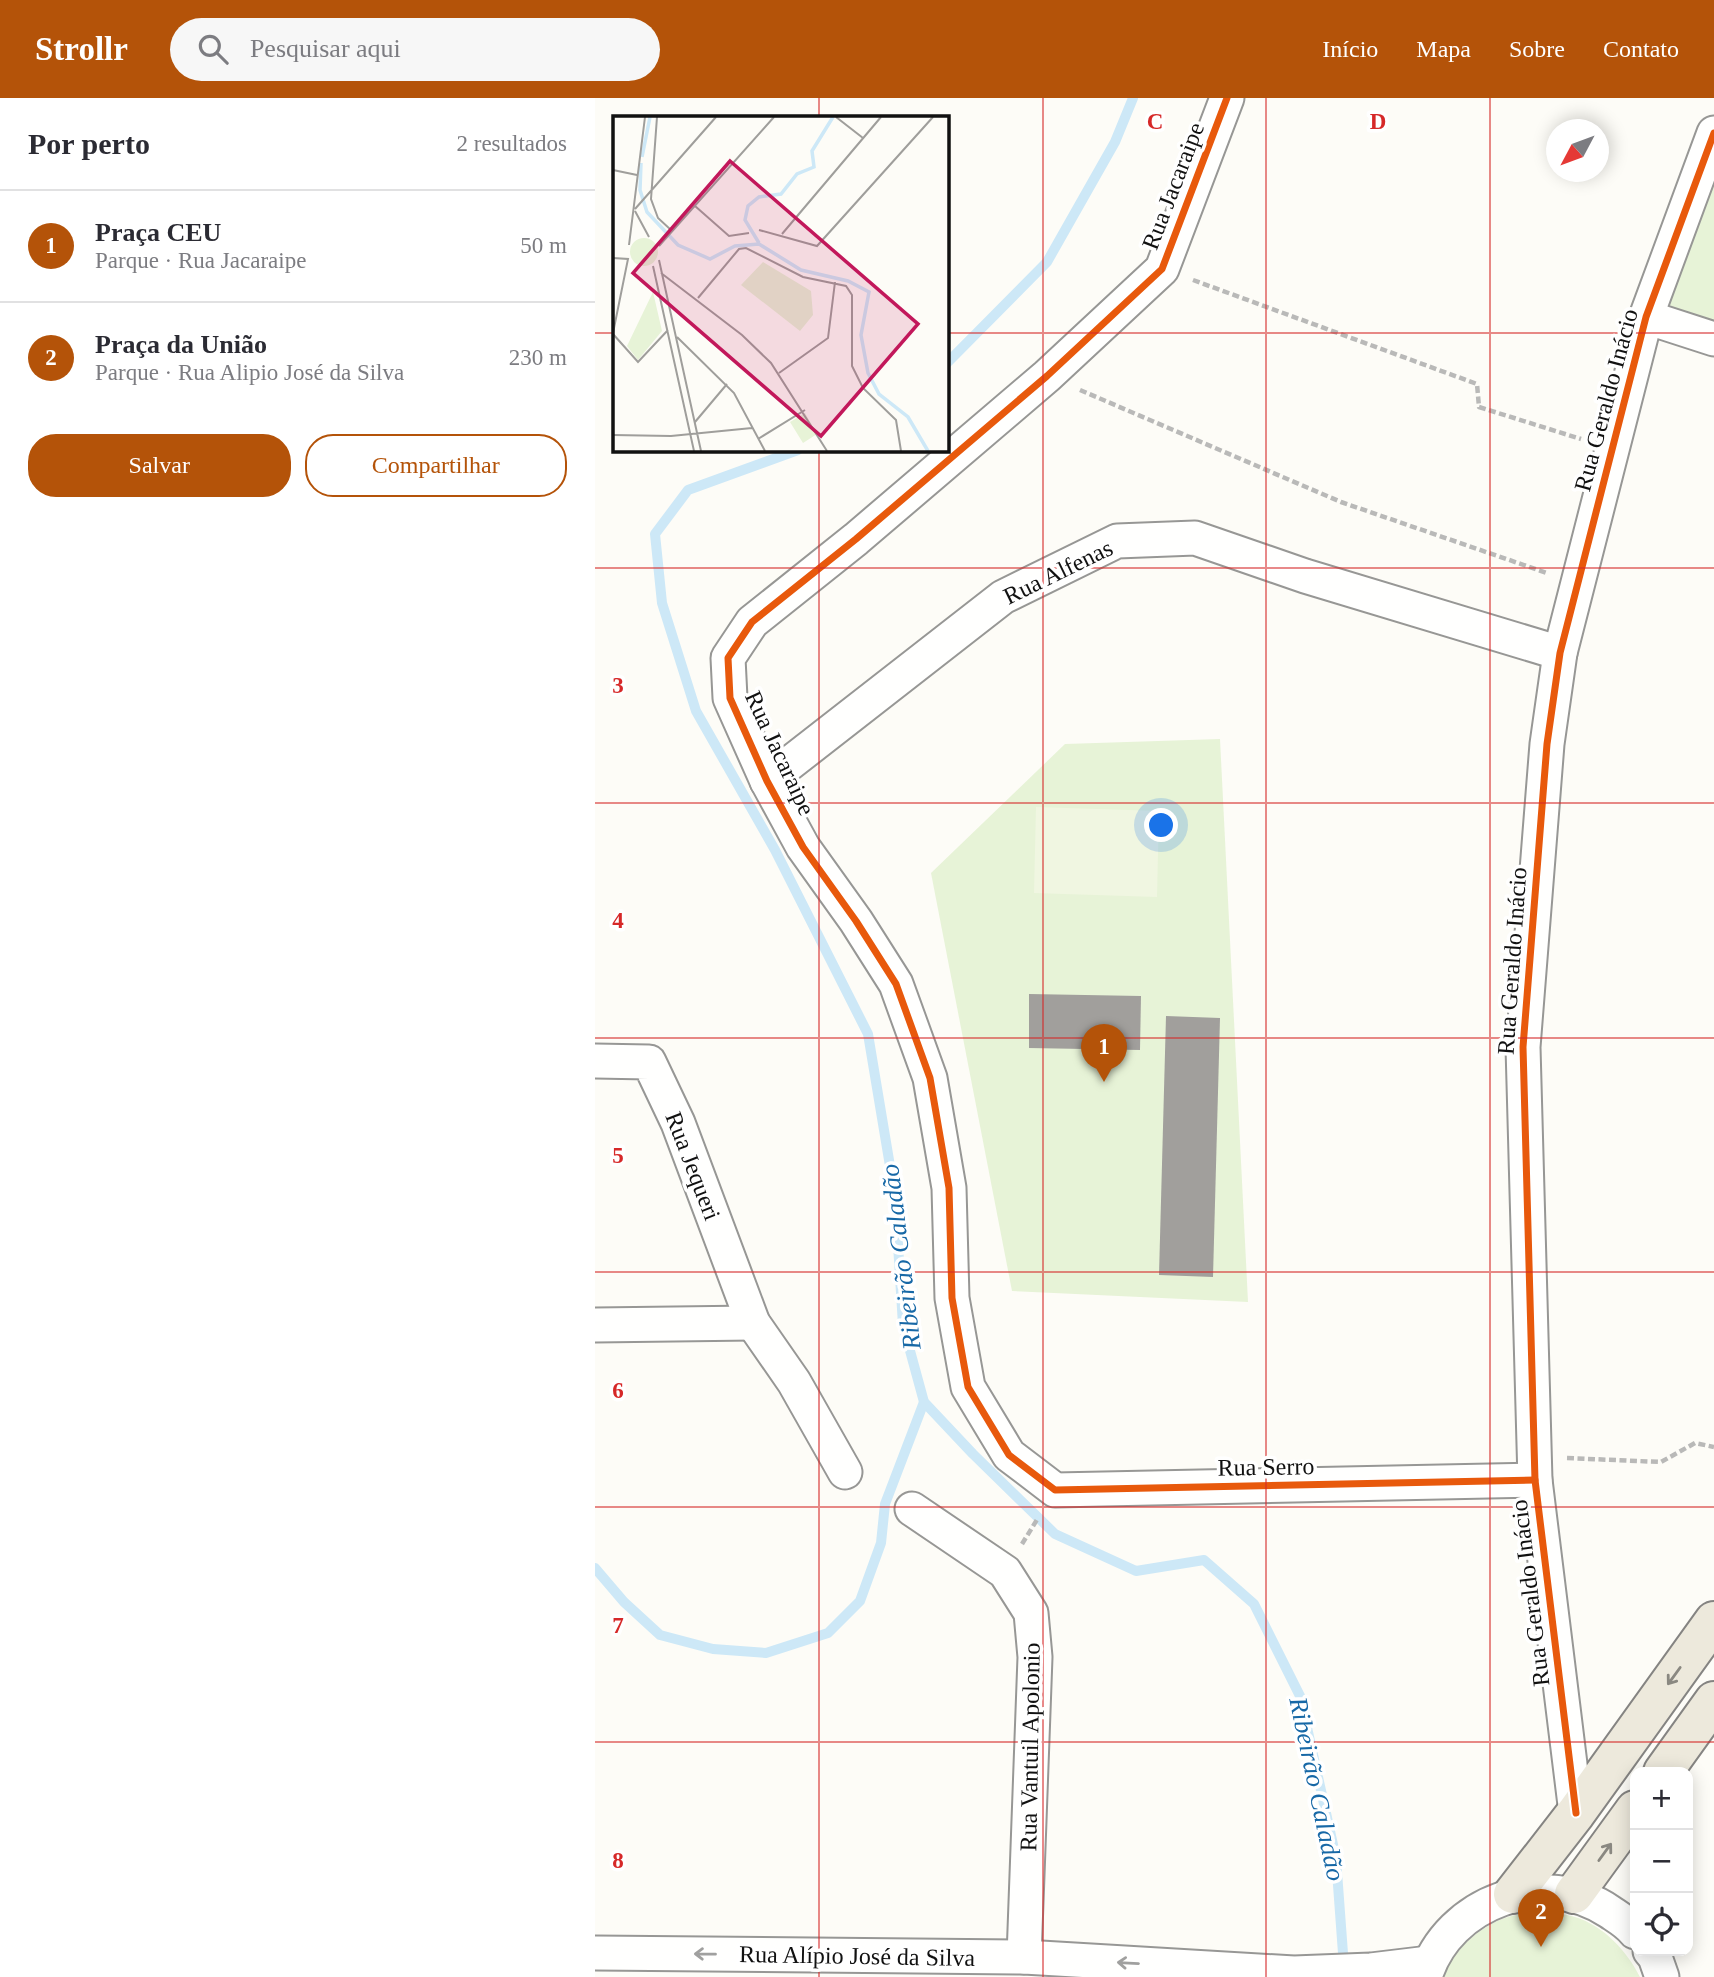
<!DOCTYPE html>
<html lang="pt">
<meta charset="utf-8">
<style>
body{margin:0;font-family:Georgia,serif;background:#f7f7f7;color:#2b2b33}
.controls{position:absolute;right:21px;bottom:21px;display:grid;overflow:hidden;border-radius:14px;box-shadow:0 4px 18px #0003}
.controls button{width:63px;height:63px;display:grid;place-items:center;padding:0;border:0;border-bottom:2px solid #e1e1e2;background:#fff;color:#2b2b33;font:35px sans-serif}
.compass{position:absolute;left:951px;top:21px;width:63px;height:63px;border-radius:50%;background:#fff;box-shadow:0 4px 18px #0003;rotate:229deg}
.you{position:absolute;left:567px;top:728px;width:24px;height:24px;margin:-18px;border:5px solid #fff;border-radius:50%;background:#1a73e8;box-shadow:0 0 0 10px #1a73e833}
.badge{display:grid;place-items:center;width:46px;height:46px;border-radius:50%;background:#b45309;color:#fff;font-size:23px;font-weight:700}
.pin{position:absolute;translate:-50% -58px;filter:drop-shadow(0 2px 4px #0008)}
.pin::after{content:'';position:absolute;top:37px;width:24px;height:21px;background:inherit;clip-path:polygon(0 0,100% 0,50% 100%)}
.list{margin:0;padding:0;list-style:none}
h2{display:flex;justify-content:space-between;align-items:center;height:91px;margin:0;padding:0 28px;font-size:30px}
h2 small{font-size:23px;font-weight:400;color:#7c7c81}
.list li{display:grid;grid-template-columns:46px 1fr auto;gap:21px;align-items:center;box-sizing:border-box;height:112px;padding:0 28px;border-top:2px solid #e1e1e2}
.list b{display:block;font-size:26px;white-space:nowrap}
.list p{margin:0;font-size:23px;white-space:nowrap;color:#7c7c81}
.list em{font-size:23px;font-style:normal;color:#7c7c81}
.actions{display:flex;gap:14px;padding:21px 28px}
.actions a{flex:1;padding:16px 0;border:2px solid #b45309;border-radius:28px;text-align:center;font-size:24px;color:#b45309}
.actions .main{background:#b45309;color:#fff}
.icon{flex:none;width:38px;height:38px;fill:none;stroke:currentColor;stroke-width:2;stroke-linecap:round;stroke-linejoin:round}
.map{position:relative;flex:none;width:1119px;height:1879px;overflow:hidden}
header{display:flex;align-items:center;gap:42px;box-sizing:border-box;height:98px;padding:0 35px;background:#b45309;color:#fff}
header strong{font-size:33px}
nav{display:flex;gap:38px;margin-inline-start:auto;font-size:24px}
.search{width:490px;height:63px;background:#f7f7f7;display:flex;align-items:center;gap:18px;box-sizing:border-box;padding:0 24px;border-radius:38px;color:#7c7c81;font-size:26px}
main{display:flex}
aside{flex:1;background:#fff}
.map>svg:first-child{display:block}
</style>
<header>
<strong>Strollr</strong>
<div class="search"><svg class="icon" aria-label="search" viewBox="0 0 24 24"><circle cx="10" cy="10" r="6"/><path d="M15 15l6 6"/></svg>Pesquisar aqui</div>
<nav><a>Início</a><a>Mapa</a><a>Sobre</a><a>Contato</a></nav>
</header>
<main>
<aside>
<h2>Por perto<small>2 resultados</small></h2>
<ul class="list">
<li><span class="badge">1</span><div><b>Praça CEU</b><p>Parque · Rua Jacaraipe</p></div><em>50 m</em></li>
<li><span class="badge">2</span><div><b>Praça da União</b><p>Parque · Rua Alipio José da Silva</p></div><em>230 m</em></li>
</ul>
<div class="actions"><a class="main">Salvar</a><a>Compartilhar</a></div>
</aside>
<div class="map">
<svg width="1119" height="1879" viewBox="0 0 1119 1879">
<rect width="100%" height="100%" fill="#fdfcf7"/>
<g fill="#e7f3d7">
<path d="M1119,59V223L1067,208Z"/>
<path d="M625,641L653,1204L417,1193L336,775L470,646Z"/>
<path d="M946,1814C957,1815 970,1816 980,1819C1009,1828 1032,1853 1045,1879H848C859,1852 884,1828 913,1819C923,1816 935,1815 946,1814Z"/>
</g>
<path fill="#f0f6e1" d="M441,709L564,713L562,799L439,795Z"/>
<g fill="none" stroke-linecap="round" stroke-linejoin="round">
<g stroke="#cde8f7" stroke-width="10">
<path d="M352,265L452,164L520,44L538,0"/>
<path d="M203,352L93,392L60,436L67,505L101,613L180,752L273,936L300,1098L308,1227L329,1304L378,1356L460,1436L541,1473L609,1462L659,1506L705,1598L741,1760L749,1869"/>
<path d="M0,1470L29,1504L65,1537L118,1551L171,1555L233,1535L265,1503L286,1445L290,1406L329,1304"/>
</g>
</g>
<g fill="#a19f9c">
<path d="M434,896L546,898L545,952L434,950Z"/>
<path d="M571,918L625,920L618,1179L564,1177Z"/>
</g>
<g fill="none" stroke-linecap="round" stroke-linejoin="round">
<g stroke="#979795" stroke-width="37">
<g id="minor">
<path d="M632,0L567,171L452,278L261,441L157,524L133,560L135,600L172,683L208,749L261,823L301,886L335,980L354,1090L357,1200L373,1289L414,1357L460,1392L940,1382"/>
<path d="M1051,219L1119,241"/>
<path d="M172,683L408,499L522,443L600,440L710,478L965,555"/>
<path d="M0,963L54,964L83,1025L158,1225L199,1284L250,1374"/>
<path d="M0,1227L158,1225"/>
<path d="M317,1411L410,1474L436,1515L440,1559L429,1859"/>
<path d="M981,1715L940,1382L928,949L952,646L965,555L1051,219L1119,35"/>
<path d="M1055,1853L1060,1859L1067,1879"/>
<path d="M0,1855L429,1859L699,1875L776,1872L834,1865"/>
<path d="M830,1879C853,1803 950,1769 1015,1814C1024,1820 1033,1825 1040,1834"/>
</g>
</g>
<g stroke="#858482" stroke-width="42">
<g id="major">
<path d="M1068,1674L1119,1603"/>
<path d="M918,1796L981,1715L1119,1523"/>
<path d="M979,1796L1040,1712"/>
</g>
</g>
<g stroke="#b9b9b8" stroke-width="4.5" stroke-dasharray="7 3.5" stroke-linecap="butt">
<path d="M598,182L882,286L884,309L986,341"/>
<path d="M485,292L746,404L952,475"/>
<path d="M972,1360L1066,1364L1100,1345L1119,1349"/>
<path d="M427,1446L443,1420"/>
</g>
<use href="#minor" stroke="#fffffe" stroke-width="33"/>
<use href="#major" stroke="#ede9dc" stroke-width="38"/>
<g stroke="#fff" stroke-width="11">
<g id="cycleway">
<path d="M632,0L567,171L452,278L261,441L157,524L133,560L135,600L172,683L208,749L261,823L301,886L335,980L354,1090L357,1200L373,1289L414,1357L460,1392L940,1382"/>
<path d="M981,1715L940,1382L928,949L952,646L965,555L1051,219L1119,35"/>
</g>
</g>
<use href="#cycleway" stroke="#e8590c" stroke-width="7"/>
</g>
<defs><path id="oneway-shaft" d="M-6 0H5M1.5-3L5.5 0L1.5 3" fill="none" stroke-width="1.6" stroke-linecap="round" stroke-linejoin="round" transform="scale(1.75)"/></defs>
<g stroke="#8a8881">
<use href="#oneway-shaft" transform="translate(1079 1578) rotate(126)"/>
<use href="#oneway-shaft" transform="translate(1010 1754) rotate(-54)"/>
</g>
<g stroke="#a0a09f">
<use href="#oneway-shaft" transform="translate(110 1856) rotate(-179)"/>
<use href="#oneway-shaft" transform="translate(533 1865) rotate(-177)"/>
</g>
<path fill="none" stroke="#d62828" stroke-width="2" stroke-opacity="0.55" d="M224,0V19M448,0V1879M671,0V1879M895,0V1879M0,235H19M352,235H1119M224,352V1879M0,470H1119M0,705H1119M0,940H1119M0,1174H1119M0,1409H1119M0,1644H1119"/>
<g text-anchor="middle" dominant-baseline="central" stroke-width="7" stroke-linejoin="round" paint-order="stroke">
<g font-size="24" fill="#111" stroke="#fff">
<text transform="translate(578 88) rotate(-69)">Rua Jacaraipe</text>
<text transform="translate(1011 302) rotate(-75)">Rua Geraldo Inácio</text>
<text transform="translate(463 474) rotate(-26)">Rua Alfenas</text>
<text transform="translate(185 655) rotate(65)">Rua Jacaraipe</text>
<text transform="translate(917 863) rotate(-86)">Rua Geraldo Inácio</text>
<text transform="translate(98 1068) rotate(69)">Rua Jequeri</text>
<text transform="translate(671 1369) rotate(-1)">Rua Serro</text>
<text transform="translate(935 1495) rotate(-97)">Rua Geraldo Inácio</text>
<text transform="translate(435 1649) rotate(-89)">Rua Vantuil Apolonio</text>
<text transform="translate(262 1858) rotate(1)">Rua Alípio José da Silva</text>
</g>
<g font-size="26" font-style="italic" fill="#1768a6" stroke="#fff">
<text transform="translate(306 1159) rotate(-97)">Ribeirão Caladão</text>
<text transform="translate(722 1691) rotate(78)">Ribeirão Caladão</text>
</g>
</g>
<g transform="translate(18 18)">
<rect width="336" height="336" fill="#fdfcf7"/>
<path d="M17 136a14 14 0 1 1 28 0a14 14 0 1 1-28 0ZM150,146L198,175L200,199L187,215L128,169ZM40,176L49,215L25,244L14,230ZM192,297L204,318L190,327L177,306Z" fill="#e7f3d7"/>
<path fill="none" stroke="#cde8f7" stroke-width="3.5" d="M29,41L37,1M28,47L27,74L34,96L65,129L97,143L122,130L146,128L188,154L235,165L256,176L248,219L255,257L266,278L295,301L315,335M146,127L132,104L135,90L146,81L168,78L184,58L201,51L199,35L220,1"/>
<path fill="none" stroke="#9f9e9b" stroke-width="2" d="M44,1L38,83L45,102L58,114M223,1L250,22M0,54L24,59M82,90L116,120L136,117M22,93L103,1M22,95L36,121M146,114L204,130L320,1M169,118L268,1M16,129L32,1M46,130L161,1M0,142L15,143L0,217M46,144L88,335M40,150L81,335M48,157L129,219L158,247L214,335M85,182L126,133L133,132L190,161L233,170L239,179V250L250,272L283,304L288,335M0,218L25,246L55,214M64,221L121,277L152,335M166,257L215,222L222,166M82,306L114,268M0,319L58,320L139,312M145,323L192,294"/>
<path fill="#c2185b" fill-opacity="0.15" stroke="#c2185b" stroke-width="3.5" d="M117,45L305,208L208,320L20,157Z"/>
<rect width="336" height="336" fill="none" stroke="#111" stroke-width="3.5"/>
</g>
<g font-size="23" text-anchor="middle" font-weight="bold" fill="#d62828" stroke="#fff" stroke-width="7" stroke-linejoin="round" paint-order="stroke">
<text x="560" y="31">C</text>
<text x="783" y="31">D</text>
<text x="23" y="595">3</text>
<text x="23" y="830">4</text>
<text x="23" y="1065">5</text>
<text x="23" y="1300">6</text>
<text x="23" y="1535">7</text>
<text x="23" y="1770">8</text>
</g>
</svg>
<div class="controls">
<button>+</button>
<button>−</button>
<button><svg class="icon" aria-label="locate" viewBox="0 0 24 24"><circle cx="12" cy="12" r="6"/><path d="M12 2v4M12 18v4M2 12h4M18 12h4"/></svg></button>
</div>
<svg class="compass" viewBox="-18 -18 36 36"><path d="M0-13l5 13h-10z" fill="#e53935"/><path d="M0 13l5-13h-10z" fill="#7c7c81"/></svg>
<div class="you"></div>
<div class="pin badge" style="left:509px;top:984px">1</div>
<div class="pin badge" style="left:946px;top:1849px">2</div>
</div>
</main>
